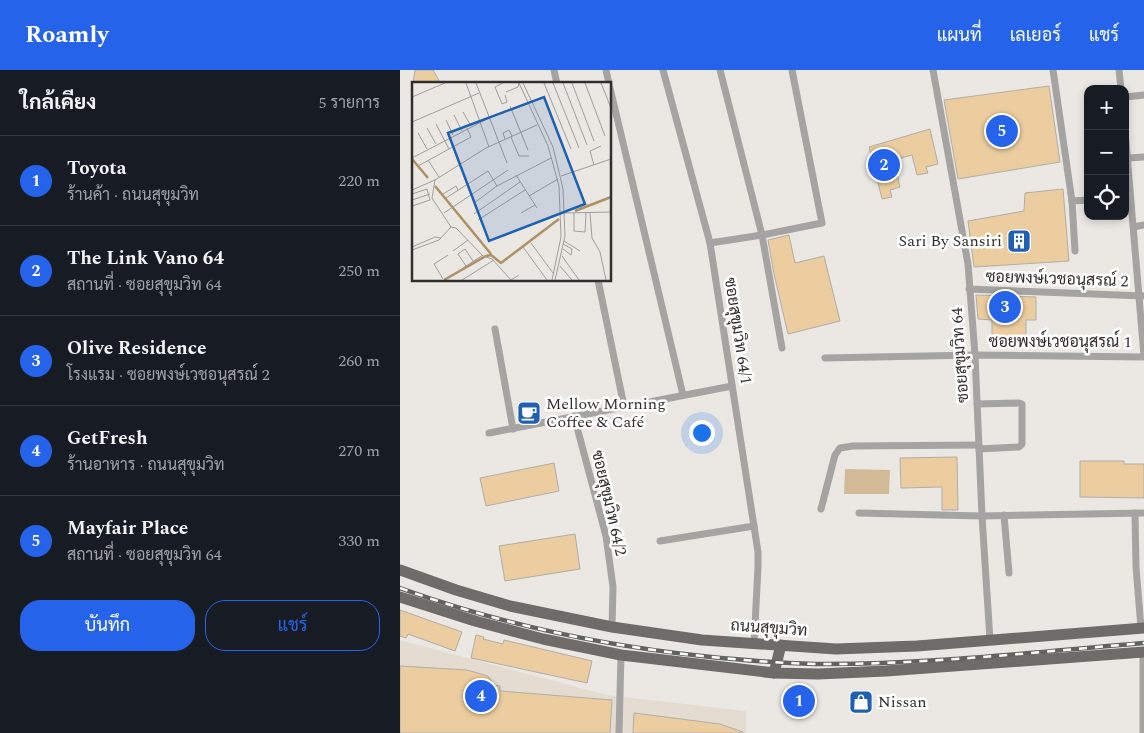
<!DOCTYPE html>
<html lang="th">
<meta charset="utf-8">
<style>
body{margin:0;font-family:Spectral,Sarabun,serif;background:#20242c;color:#f1f3f6}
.controls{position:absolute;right:15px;top:15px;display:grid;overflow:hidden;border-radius:10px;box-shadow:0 2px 8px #0003}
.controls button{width:45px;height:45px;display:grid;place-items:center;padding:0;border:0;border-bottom:1px solid #363941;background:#171b24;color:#f1f3f6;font:25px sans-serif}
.you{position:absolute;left:301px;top:362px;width:18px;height:18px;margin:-12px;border:4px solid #fff;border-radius:50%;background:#1a73e8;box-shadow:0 0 0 8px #1a73e833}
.badge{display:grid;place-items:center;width:32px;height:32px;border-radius:50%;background:#2563eb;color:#fff;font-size:16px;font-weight:700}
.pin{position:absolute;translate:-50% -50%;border:2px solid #fff;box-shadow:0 1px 5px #0006}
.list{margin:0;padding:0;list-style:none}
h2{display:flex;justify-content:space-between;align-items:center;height:65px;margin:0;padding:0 20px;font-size:21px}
h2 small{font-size:16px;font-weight:400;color:#9ea1a6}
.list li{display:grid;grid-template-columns:32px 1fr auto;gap:15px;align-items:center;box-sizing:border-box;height:90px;padding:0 20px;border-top:1px solid #363941}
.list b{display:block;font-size:19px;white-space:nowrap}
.list p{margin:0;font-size:16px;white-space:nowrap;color:#9ea1a6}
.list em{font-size:16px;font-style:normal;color:#9ea1a6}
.actions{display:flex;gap:10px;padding:15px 20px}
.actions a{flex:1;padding:11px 0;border:1px solid #2563eb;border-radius:20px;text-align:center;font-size:18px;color:#2563eb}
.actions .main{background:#2563eb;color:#fff}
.icon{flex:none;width:28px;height:28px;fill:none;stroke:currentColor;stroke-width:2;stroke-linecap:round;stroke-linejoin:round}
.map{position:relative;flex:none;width:744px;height:663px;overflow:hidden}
header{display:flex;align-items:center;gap:30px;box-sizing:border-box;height:70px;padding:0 25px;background:#2563eb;color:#fff}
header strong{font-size:24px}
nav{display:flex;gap:28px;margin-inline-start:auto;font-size:18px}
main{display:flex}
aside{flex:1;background:#171b24}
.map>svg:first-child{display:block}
</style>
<header>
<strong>Roamly</strong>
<nav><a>แผนที่</a><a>เลเยอร์</a><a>แชร์</a></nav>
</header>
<main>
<aside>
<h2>ใกล้เคียง<small>5 รายการ</small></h2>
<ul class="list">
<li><span class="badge">1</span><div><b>Toyota</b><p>ร้านค้า · ถนนสุขุมวิท</p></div><em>220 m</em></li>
<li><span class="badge">2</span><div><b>The Link Vano 64</b><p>สถานที่ · ซอยสุขุมวิท 64</p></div><em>250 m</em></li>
<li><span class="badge">3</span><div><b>Olive Residence</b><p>โรงแรม · ซอยพงษ์เวชอนุสรณ์ 2</p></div><em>260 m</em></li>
<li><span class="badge">4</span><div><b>GetFresh</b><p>ร้านอาหาร · ถนนสุขุมวิท</p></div><em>270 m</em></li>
<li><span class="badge">5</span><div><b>Mayfair Place</b><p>สถานที่ · ซอยสุขุมวิท 64</p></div><em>330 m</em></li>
</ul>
<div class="actions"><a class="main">บันทึก</a><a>แชร์</a></div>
</aside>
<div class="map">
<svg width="744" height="663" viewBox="0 0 744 663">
<rect width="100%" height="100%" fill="#ebe8e4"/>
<path fill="#e4dcd1" d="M0,570L207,625L346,641V663H0Z"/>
<path fill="#d3ba97" d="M445,399L490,400L489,424H444Z"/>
<g fill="#eccd9f" stroke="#b0ada9">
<path d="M15,0H33L41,14H13Z"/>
<path d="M649,16L660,92L558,109L544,30Z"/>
<path d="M530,59L538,94L526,97L528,103L517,105L512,85L494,90L500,117L490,120L492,127L482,129L469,77Z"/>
<path d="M663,119L669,191L574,197L568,151L624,141L625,123Z"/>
<path d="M389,165L395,193L424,186L440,251L388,264L374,204L368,170Z"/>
<path d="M576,225L636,227V250H626V271H592V250L578,249Z"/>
<path d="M557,387L558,440H542V417L501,418L500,388Z"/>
<path d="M680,391H724V394H744V428L680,427Z"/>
<path d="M154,393L159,421L86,436L80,408Z"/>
<path d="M175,464L180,499L105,511L99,476Z"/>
<path d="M0,540L62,562L55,581L8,564L6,568L0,566Z"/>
<path d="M76,565L84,567L83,569L103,574L104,570L192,591L187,613L71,588Z"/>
<path d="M0,596L67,600L88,606L94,615L100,616V621L212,630L210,663H0Z"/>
<path d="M234,643L320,654L343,662V663H233Z"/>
</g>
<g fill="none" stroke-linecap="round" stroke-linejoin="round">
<g stroke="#a5a4a2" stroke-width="7">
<path d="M154,0L157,14"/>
<path d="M206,0L209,14"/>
<path d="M263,0L310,173"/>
<path d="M320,0L362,165L382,278"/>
<path d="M533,0L568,194L575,285L582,446L590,570"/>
<path d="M653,0L672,131L688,130"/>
<path d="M719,0L721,19"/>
<path d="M210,18L283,325"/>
<path d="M725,27L744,25"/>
<path d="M725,61L744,286"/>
<path d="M728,88L744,87"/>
<path d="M672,131L675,181"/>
<path d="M734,157L744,155"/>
<path d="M198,210L224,336"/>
<path d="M569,219L744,226"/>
<path d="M95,259L113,359"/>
<path d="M425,288L575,285L744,287"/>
<path d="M577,334L619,333L622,334V374L619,377L579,379"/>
<path d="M174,346L206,466L213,517L212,557"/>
<path d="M89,363L332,316"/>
<path d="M421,439L435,385L440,378L453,376L579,375"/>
<path d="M459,443L582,446L744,443"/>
<path d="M735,443L736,497L741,558"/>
<path d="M604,445L609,503"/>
<path d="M260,471L354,456"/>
<path d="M354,574L358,497V482L310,173L362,165L422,153L392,0"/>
<path d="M743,582V663"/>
<path d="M219,663L221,585"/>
</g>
<g stroke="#6e6b68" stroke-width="11">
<path d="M0,500L56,520L110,536L212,557L302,570L436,579L517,576L744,558"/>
<path d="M0,527L75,551L143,569L221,585L374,603L418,604L486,601L744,582"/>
<path d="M374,603L381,575"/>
</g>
<g stroke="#63625f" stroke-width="4.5">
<path id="rail" d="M0,518C97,553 199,575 302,586C340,590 377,593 415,594C525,595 635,582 744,573"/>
</g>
<use href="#rail" stroke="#fff" stroke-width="2.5" stroke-dasharray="8" stroke-linecap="butt"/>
</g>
<defs>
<g id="building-square" transform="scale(1.25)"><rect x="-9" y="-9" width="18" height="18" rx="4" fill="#2060b1" stroke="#fff"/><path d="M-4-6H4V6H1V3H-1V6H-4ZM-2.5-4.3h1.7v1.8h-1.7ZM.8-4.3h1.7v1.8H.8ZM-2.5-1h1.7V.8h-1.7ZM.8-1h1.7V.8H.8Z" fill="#fff"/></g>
<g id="cafe-square" transform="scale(1.25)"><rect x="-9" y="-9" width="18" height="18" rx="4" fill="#2060b1" stroke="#fff"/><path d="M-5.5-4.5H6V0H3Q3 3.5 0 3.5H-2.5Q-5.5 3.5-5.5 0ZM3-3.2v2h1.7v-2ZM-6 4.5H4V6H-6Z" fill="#fff"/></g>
<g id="shop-square" transform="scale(1.25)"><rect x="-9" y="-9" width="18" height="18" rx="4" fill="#2060b1" stroke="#fff"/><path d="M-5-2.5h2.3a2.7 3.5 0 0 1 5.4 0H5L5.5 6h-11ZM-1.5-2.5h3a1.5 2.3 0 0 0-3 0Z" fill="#fff"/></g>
</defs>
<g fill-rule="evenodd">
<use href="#building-square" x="619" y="171"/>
<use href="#cafe-square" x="129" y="343"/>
<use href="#shop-square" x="461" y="632"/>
</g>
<g text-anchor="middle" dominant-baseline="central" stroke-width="5" stroke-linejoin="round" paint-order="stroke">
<g font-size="16" fill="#302f2d" stroke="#fff" text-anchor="start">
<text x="602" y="171" text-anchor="end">Sari By Sansiri</text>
<text x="146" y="334">Mellow Morning<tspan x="146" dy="18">Coffee &amp; Café</tspan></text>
<text x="478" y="632">Nissan</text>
</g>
<g font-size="16" fill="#302f2d" stroke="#fff">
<text transform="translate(657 209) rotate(2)">ซอยพงษ์เวชอนุสรณ์ 2</text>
<text transform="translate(338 261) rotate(81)">ซอยสุขุมวิท 64/1</text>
<text x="660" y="272">ซอยพงษ์เวชอนุสรณ์ 1</text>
<text transform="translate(560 285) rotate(-94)">ซอยสุขุมวิท 64</text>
<text transform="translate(209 433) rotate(77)">ซอยสุขุมวิท 64/2</text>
<text transform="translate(369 558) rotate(4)">ถนนสุขุมวิท</text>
</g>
</g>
<g transform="translate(12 12)">
<rect width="199" height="199" fill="#ebe8e4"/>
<path fill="none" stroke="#ae9165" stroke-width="2.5" d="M0,77L16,96M23,104L79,172M163,129L199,115M32,198L74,174L79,173L89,181L147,137"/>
<path fill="none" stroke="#a09e9b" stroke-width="1" d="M54,1L77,65M64,1L95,81M91,1L83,5L90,22L95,20L93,13M107,1L136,64L147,104L149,155L140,198M111,1L141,65L151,107L153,154L143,198M132,1L159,67M141,1L167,66M151,1L175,63M160,1L182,59M173,1L193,54M189,1L199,26M94,10L106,5L107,1M0,15L33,1M98,24L116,68M100,28L117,21M51,30L59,44M42,33L50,49M34,38L41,53M0,40L67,11M24,42L37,67M15,46L24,62M6,51L15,67M99,55L107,74H117M93,57L91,51L97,48L100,54M0,76L77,36M16,78L27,95M182,83L178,69L189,64M6,84L59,55L55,46M104,93L125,126M149,94L199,77M0,108L23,98M0,112L15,107L18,118L0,124M31,112L44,104L46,108M117,114L146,97M34,116L76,89L85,104L139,76M0,118L18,112M62,121L85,104M32,131L96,88M109,131L123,123M153,131L199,130M162,131V149L173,150L174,131M178,131L180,156L188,170L194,198M62,132L108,100M66,138L113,108M39,145L20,116L23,98L74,66L125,43M39,145L44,146L71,174L80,177L99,198L107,193M152,159L168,169M119,161L141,191M0,165L23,155L29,156M111,165L135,198M151,167L159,173L160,167L151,162M0,168L27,158L39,145M41,169L56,158M150,174L167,198M54,184L46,172L53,167L61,179M148,184L160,198M51,186L71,173M31,197L22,182L36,173M50,198L82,178"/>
<path fill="#2060b1" fill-opacity="0.15" stroke="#2060b1" stroke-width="2.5" d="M132,15L173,122L77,159L36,51Z"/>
<rect width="199" height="199" fill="none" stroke="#302f2d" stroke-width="2.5"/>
</g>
</svg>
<div class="controls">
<button>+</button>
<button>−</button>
<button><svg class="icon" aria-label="locate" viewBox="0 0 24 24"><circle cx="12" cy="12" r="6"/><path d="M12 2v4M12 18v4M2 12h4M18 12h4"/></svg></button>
</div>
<div class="you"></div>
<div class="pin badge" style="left:399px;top:631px">1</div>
<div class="pin badge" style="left:484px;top:95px">2</div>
<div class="pin badge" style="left:605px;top:237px">3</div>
<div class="pin badge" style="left:81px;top:626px">4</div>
<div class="pin badge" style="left:602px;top:61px">5</div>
</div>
</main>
